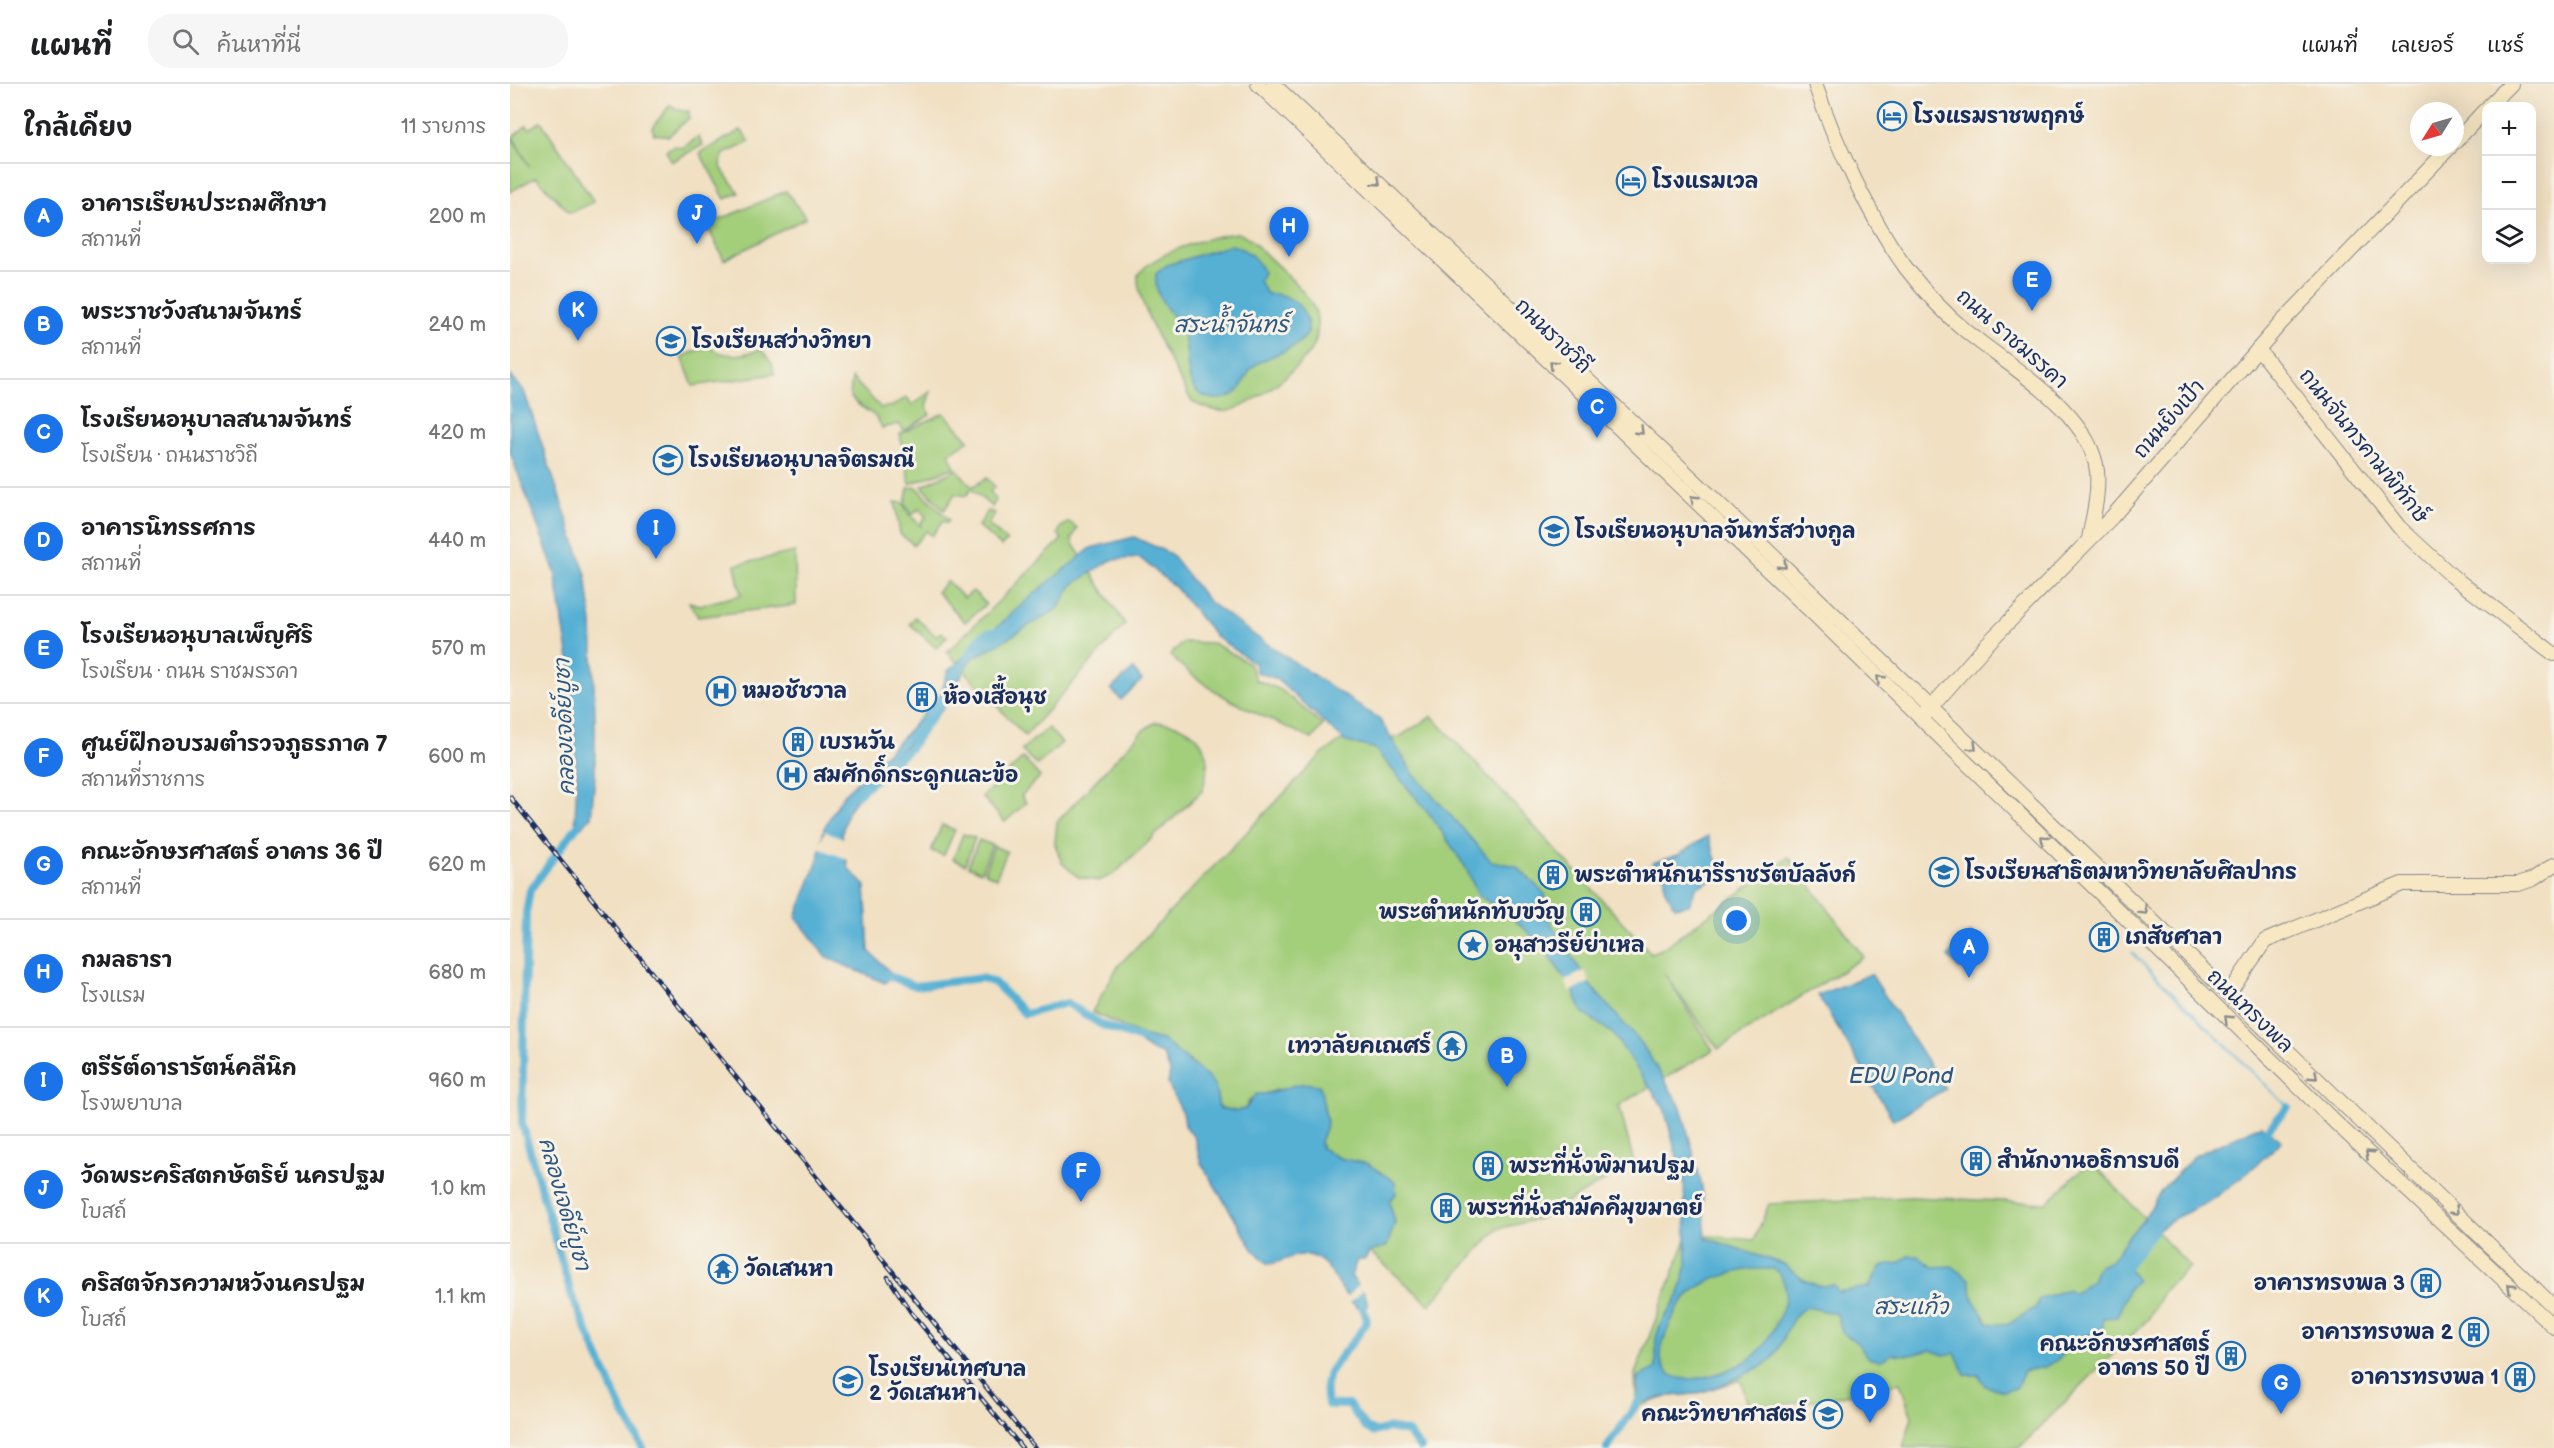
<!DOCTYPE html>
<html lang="th">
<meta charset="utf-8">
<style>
body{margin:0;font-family:"Balsamiq Sans","Playpen Sans Thai",sans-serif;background:#f6f6f6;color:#202124}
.controls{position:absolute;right:18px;top:18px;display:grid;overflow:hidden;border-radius:12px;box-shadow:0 6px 24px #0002}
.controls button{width:54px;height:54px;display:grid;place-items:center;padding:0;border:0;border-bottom:2px solid #e0e0e0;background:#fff;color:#202124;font:30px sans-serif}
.compass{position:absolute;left:1900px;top:18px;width:54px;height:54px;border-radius:50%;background:#fff;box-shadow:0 6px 24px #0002;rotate:233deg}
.you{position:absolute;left:1227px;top:837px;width:21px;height:21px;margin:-15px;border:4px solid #fff;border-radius:50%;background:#1a73e8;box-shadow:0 0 0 9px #1a73e833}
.badge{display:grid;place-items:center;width:39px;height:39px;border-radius:50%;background:#1a73e8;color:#fff;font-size:20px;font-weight:700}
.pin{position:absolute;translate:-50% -50px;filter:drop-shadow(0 2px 3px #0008)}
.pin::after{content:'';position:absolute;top:32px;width:21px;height:18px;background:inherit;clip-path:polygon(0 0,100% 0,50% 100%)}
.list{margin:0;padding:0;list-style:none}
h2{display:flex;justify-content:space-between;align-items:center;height:78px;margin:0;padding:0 24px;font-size:26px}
h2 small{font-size:20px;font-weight:400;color:#757577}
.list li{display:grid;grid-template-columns:39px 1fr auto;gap:18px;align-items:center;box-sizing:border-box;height:108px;padding:0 24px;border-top:2px solid #e0e0e0}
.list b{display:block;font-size:22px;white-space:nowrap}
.list p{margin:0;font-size:20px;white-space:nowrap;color:#757577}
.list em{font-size:20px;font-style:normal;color:#757577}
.icon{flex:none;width:33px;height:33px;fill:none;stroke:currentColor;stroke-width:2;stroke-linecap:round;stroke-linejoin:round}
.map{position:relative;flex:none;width:2044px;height:1364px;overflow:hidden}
header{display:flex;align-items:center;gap:36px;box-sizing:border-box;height:84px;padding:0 30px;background:#fff;border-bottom:2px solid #e0e0e0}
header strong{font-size:28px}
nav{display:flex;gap:33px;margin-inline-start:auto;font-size:21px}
.search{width:420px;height:54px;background:#f6f6f6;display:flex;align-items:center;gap:15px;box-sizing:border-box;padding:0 21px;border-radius:24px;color:#757577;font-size:22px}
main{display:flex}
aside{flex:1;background:#fff}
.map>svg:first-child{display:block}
</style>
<header>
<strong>แผนที่</strong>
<div class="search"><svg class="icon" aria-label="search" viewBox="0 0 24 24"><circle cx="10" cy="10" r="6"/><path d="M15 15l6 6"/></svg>ค้นหาที่นี่</div>
<nav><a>แผนที่</a><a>เลเยอร์</a><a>แชร์</a></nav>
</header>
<main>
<aside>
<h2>ใกล้เคียง<small>11 รายการ</small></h2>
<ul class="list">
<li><span class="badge">A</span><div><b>อาคารเรียนประถมศึกษา</b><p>สถานที่</p></div><em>200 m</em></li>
<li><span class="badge">B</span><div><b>พระราชวังสนามจันทร์</b><p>สถานที่</p></div><em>240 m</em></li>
<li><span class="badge">C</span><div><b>โรงเรียนอนุบาลสนามจันทร์</b><p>โรงเรียน · ถนนราชวิถี</p></div><em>420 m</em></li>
<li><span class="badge">D</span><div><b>อาคารนิทรรศการ</b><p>สถานที่</p></div><em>440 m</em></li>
<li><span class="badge">E</span><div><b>โรงเรียนอนุบาลเพ็ญศิริ</b><p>โรงเรียน · ถนน ราชมรรคา</p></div><em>570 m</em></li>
<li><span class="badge">F</span><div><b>ศูนย์ฝึกอบรมตำรวจภูธรภาค 7</b><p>สถานที่ราชการ</p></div><em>600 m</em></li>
<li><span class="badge">G</span><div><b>คณะอักษรศาสตร์ อาคาร 36 ปี</b><p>สถานที่</p></div><em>620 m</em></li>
<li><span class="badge">H</span><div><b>กมลธารา</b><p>โรงแรม</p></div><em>680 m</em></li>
<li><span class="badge">I</span><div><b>ตรีรัต์ดารารัตน์คลีนิก</b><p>โรงพยาบาล</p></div><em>960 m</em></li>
<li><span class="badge">J</span><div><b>วัดพระคริสตกษัตริย์ นครปฐม</b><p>โบสถ์</p></div><em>1.0 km</em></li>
<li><span class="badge">K</span><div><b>คริสตจักรความหวังนครปฐม</b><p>โบสถ์</p></div><em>1.1 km</em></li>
</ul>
</aside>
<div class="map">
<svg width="2044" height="1364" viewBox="0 0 2044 1364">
<rect width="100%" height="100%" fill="#f7f3e8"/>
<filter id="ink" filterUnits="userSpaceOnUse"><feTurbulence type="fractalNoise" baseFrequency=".0167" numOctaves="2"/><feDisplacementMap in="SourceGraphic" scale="12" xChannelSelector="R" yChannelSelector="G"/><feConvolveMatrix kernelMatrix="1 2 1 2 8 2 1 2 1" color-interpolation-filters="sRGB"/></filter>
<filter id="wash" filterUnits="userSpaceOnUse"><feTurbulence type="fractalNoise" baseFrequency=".008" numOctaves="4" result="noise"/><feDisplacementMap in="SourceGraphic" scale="24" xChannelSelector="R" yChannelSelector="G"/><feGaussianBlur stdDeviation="1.35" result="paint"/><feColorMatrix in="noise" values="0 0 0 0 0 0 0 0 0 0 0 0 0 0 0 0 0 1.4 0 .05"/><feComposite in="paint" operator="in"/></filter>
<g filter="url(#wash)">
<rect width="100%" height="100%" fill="#f1e0c2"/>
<g fill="#a3ce7a" stroke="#5f7e6c" stroke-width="1.5">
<path d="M160,21L171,27H179V34L159,52L144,50L142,44Z"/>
<path d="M31,37L84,118L60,129L26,93L0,108V56L2,54L20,83L3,53L17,41L20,45Z"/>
<path d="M231,46L240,58L214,70L210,79C216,97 221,95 229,109L215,115L190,69Z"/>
<path d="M188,53L193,61L161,78L156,66L164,62L172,64Z"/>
<path d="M276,107L296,134L214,176L198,144L199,140Z"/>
<path d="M726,149L734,151L742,157C760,176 798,206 806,229C808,238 808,253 804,261C793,282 741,324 717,327C705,328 692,323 682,318C667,288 626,223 628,191C643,169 700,152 726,149Z"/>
<path d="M198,262C214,275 233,272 251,265L262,279L264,290L183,302L172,273Z"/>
<path d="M342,294L371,324L383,322L397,313L402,321L421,307L416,322L420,331L394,347L389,340L372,344C366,326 350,327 340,312Z"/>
<path d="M434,329L459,356L439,370L445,383L400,400L390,350Z"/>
<path d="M447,385L462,403L477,394L485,403L480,407L486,416L482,423L461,405L456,412L445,410L434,426L412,402Z"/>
<path d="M407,403L439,436L437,439L433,437L422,452L416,447L404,461L390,450L385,418L393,419L398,429L412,443L410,440L416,433L409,425L402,431L395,420L398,404Z"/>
<path d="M478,427L485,429L478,440L497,457L491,462L468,442Z"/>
<path d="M559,438L567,444L562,455L563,460L615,540L515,652L437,568L552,455L548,450L550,444Z"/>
<path d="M285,468L286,521L188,533L179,518L190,521L231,511L225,481Z"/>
<path d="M437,497L454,514L463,507L476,520L455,538L427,508Z"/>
<path d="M405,533L426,552L431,548L437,553L426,564L400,540Z"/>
<path d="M673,558L703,559L739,579L746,596L771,606L813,641L802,655C752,631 699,612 660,571Z"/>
<path d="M922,632L1141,869L1153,864L1279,773L1354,873L1208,965L1154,889L1203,966L1109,1021L1124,1079L1031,1134L987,1145L920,1221L860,1168L877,1162L885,1138L879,1117L885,1098L858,1081L829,1074L811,1064L810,1058L817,1038L810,1002L767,1006L740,1015L735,1025L727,1027L709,1024L705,1001L675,973L641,953L630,951L582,928L608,882L811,671L834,655L889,653Z"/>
<path d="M646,638C690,640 706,667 692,707L604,790L588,797L568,793L552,779L545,760L547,738L633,646Z"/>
<path d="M538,644L552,659L527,681L511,666Z"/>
<path d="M513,674L530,693L511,712L516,719L495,738L472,713Z"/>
<path d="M432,741L445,746L434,771L421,767Z"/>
<path d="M453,750L465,754L455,781L443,775Z"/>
<path d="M469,756L482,761L471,788L458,782Z"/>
<path d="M484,762L497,768L486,794L474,788Z"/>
<path d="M1581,1077L1680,1183L1654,1206L1639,1234L1509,1364H1393L1402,1333L1390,1299L1325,1313L1239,1326L1231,1296L1185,1310L1160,1312L1126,1323L1125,1290L1178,1150L1244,1156L1259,1120L1401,1113L1536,1119Z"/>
</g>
<g fill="#57b0d4" stroke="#397099" stroke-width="1.5" fill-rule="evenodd">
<path d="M721,161C736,165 747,173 753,188L749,197L757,210C780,208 800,225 798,249C785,268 762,269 744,282C735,289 735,302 726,309C718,315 709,316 700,314C669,309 682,267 672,247C662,227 643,215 646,190L657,181Z"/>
<path d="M0,291L14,307L76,491L82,539L85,635V692L81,733L70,744L65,736L67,693L60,582L45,488L0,368Z"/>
<path d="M624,453L661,470L698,517L747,553L870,636L902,688L981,777L1006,782L1035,810L1036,832L1080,901L1132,960L1171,1023L1192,1102L1196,1154L1273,1180L1294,1196L1309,1202L1324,1201L1328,1208L1359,1203L1370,1183L1389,1179L1399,1172H1408L1423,1183L1442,1182L1459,1195L1463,1215L1478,1239L1497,1241L1526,1223L1529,1215L1558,1205L1564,1209L1583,1195L1586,1184L1602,1176L1617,1154L1634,1135L1651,1107L1684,1072L1751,1041L1772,1057L1735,1091L1698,1118L1665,1134L1642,1150L1617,1182L1627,1196L1618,1206L1607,1233L1593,1234V1243L1588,1248L1566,1255L1551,1273L1536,1283L1514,1287L1506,1304L1495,1307L1475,1302L1469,1291H1455L1445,1269L1434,1271L1420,1266L1401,1271L1382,1270L1373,1276L1360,1275L1347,1259L1332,1248L1327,1230L1297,1223C1277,1231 1274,1264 1259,1278C1237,1290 1212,1303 1188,1309C1170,1313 1155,1309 1137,1319L1128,1313L1127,1294L1146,1284V1254L1150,1241L1169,1211L1177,1180L1174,1099L1154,1024L1103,950L1072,928L1064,908L1031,860L1000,832L968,811L956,784L922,733L864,664L836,658L765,594L746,588L744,579L705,552L666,504L630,474L601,476L562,501L548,525L460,576L433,625L362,695L337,728L332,750L338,784L355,801L359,867L382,890L375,899L316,873L286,833L308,776L314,744L333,711L390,656L431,610L438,587L525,509L581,464ZM1240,1185H1265C1279,1200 1278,1212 1270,1231C1264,1245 1257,1259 1246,1270C1230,1285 1170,1309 1154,1284C1145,1269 1158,1245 1164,1231C1178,1201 1209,1191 1240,1185Z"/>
<path d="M623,585L632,596L611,616L601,605Z"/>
<path d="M1198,752L1211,790L1186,804L1179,821L1165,823L1155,806V794L1142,779L1168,771Z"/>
<path d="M1461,849L1474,861L1450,885L1438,873Z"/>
<path d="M1361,890L1435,1005L1383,1036L1308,911Z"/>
<path d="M630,951L652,956L693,989L705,1001L709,1024L727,1027L735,1025L746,1010C770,1012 785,993 810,1002L817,1038L810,1058L811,1064L829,1074L858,1080L885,1098L886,1110L879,1117L885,1138L877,1162L860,1168L854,1176H847L841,1192L855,1210L858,1222L852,1225C828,1217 824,1168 791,1171C780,1172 770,1179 758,1180L743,1165L691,1079L684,1052L675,1044L674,1032L658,1000L660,987L652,969L643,968L630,959Z"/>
</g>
<g fill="#f1e0c2">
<path d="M315,747L336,755L338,775L308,764Z"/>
<path d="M1075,887L1080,898L1060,908L1055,896Z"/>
<path d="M850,1200L854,1205L838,1221L834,1215Z"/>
</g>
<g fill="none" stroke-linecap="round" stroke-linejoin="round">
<path stroke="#57b0d4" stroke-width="2" d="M1622,869L1778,1023"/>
<g stroke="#57b0d4" stroke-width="8">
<path d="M457,573C471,556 466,548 491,547"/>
<path d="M347,711L401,663L424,630"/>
<path d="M73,734L20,806L16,829L12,1039L61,1210L111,1324L133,1364"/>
<path d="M369,888L405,902L472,894L485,899L515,930L557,919L592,941L639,958"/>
<path d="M1750,1054L1778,1023"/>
<path d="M1614,1186L1644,1146"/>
<path d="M850,1215L857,1236C845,1265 805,1284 818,1321H839L856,1344L865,1348L878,1344L898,1348L910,1364"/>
<path d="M1097,1364L1135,1308"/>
</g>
</g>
</g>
<g filter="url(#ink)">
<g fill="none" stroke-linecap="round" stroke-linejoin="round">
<g stroke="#868890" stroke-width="16">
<g id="secondary">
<path d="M748,0L1306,532L1827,1040L2044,1243"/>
<path d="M763,0L1205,416L2044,1223"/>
<path d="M1305,0C1324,57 1361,136 1396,184C1413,206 1434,229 1456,247C1498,282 1580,327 1587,387C1589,411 1583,432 1579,455"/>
<path d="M1979,22L2001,0"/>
<path d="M1945,58L1976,25"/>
<path d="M1748,265L1889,443L1942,492L2044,570"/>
<path d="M1416,629L1476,561L1602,433L1770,240L1940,63"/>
<path d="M1719,909L1755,857L1892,800H2008L2023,795L2044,781"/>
</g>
</g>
<use href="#secondary" stroke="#f7e8c3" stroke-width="14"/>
<g stroke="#1b2f5e" stroke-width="4.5">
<g id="rail">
<path d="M0,713L525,1364"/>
<path d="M378,1193L400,1227L512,1364"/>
</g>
</g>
<use href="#rail" stroke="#f7f3e8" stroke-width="2" stroke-dasharray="7" stroke-linecap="butt"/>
</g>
<defs><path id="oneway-chevron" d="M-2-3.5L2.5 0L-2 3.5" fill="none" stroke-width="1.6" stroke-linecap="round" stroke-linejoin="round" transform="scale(1.5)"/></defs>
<g stroke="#898c90">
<use href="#oneway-chevron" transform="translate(867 98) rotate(42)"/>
<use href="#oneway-chevron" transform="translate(1043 280) rotate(-136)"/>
<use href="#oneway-chevron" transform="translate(1130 347) rotate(44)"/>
<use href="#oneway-chevron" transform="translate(1184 415) rotate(-137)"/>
<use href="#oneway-chevron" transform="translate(1273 481) rotate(44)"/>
<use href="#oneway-chevron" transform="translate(1370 595) rotate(-136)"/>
<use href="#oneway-chevron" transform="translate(1463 663) rotate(44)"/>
<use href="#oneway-chevron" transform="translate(1534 755) rotate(-135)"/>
<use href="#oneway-chevron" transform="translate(1634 827) rotate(44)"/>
<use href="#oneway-chevron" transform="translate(1718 935) rotate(-136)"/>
<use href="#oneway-chevron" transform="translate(1804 992) rotate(43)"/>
<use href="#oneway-chevron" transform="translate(1859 1070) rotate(-137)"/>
<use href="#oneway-chevron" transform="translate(1945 1127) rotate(44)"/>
<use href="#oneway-chevron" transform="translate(2001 1203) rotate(-137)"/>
</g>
</g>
<defs>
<g id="hotel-ring" transform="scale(1.5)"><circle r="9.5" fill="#f7f3e8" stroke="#1f6fb2" stroke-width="1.5"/><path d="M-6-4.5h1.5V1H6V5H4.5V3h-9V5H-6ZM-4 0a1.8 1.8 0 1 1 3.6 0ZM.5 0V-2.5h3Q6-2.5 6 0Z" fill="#1f6fb2"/></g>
<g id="school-ring" transform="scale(1.5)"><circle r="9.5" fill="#f7f3e8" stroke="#1f6fb2" stroke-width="1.5"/><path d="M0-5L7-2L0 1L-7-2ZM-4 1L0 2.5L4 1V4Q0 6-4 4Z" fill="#1f6fb2"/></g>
<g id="hospital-ring" transform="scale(1.5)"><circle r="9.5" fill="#f7f3e8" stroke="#1f6fb2" stroke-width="1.5"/><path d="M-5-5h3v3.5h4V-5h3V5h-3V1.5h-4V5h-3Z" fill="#1f6fb2"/></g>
<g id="building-ring" transform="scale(1.5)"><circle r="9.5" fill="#f7f3e8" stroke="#1f6fb2" stroke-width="1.5"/><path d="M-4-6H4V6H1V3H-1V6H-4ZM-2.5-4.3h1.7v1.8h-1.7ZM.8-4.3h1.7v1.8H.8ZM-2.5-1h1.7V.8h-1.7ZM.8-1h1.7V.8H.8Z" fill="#1f6fb2"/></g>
<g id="sight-ring" transform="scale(1.5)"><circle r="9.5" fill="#f7f3e8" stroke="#1f6fb2" stroke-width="1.5"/><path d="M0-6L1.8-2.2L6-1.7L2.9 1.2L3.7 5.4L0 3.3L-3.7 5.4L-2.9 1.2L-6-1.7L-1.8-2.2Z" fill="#1f6fb2"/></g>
<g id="temple-ring" transform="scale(1.5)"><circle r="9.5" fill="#f7f3e8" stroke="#1f6fb2" stroke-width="1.5"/><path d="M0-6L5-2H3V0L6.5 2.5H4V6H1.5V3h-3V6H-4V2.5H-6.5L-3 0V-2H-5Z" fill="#1f6fb2"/></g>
<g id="university-ring" transform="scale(1.5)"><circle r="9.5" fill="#f7f3e8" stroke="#1f6fb2" stroke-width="1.5"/><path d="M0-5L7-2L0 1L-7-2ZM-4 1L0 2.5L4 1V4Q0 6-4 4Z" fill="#1f6fb2"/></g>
</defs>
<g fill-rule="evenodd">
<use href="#hotel-ring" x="1382" y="32"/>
<use href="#hotel-ring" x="1121" y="97"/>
<use href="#school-ring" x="161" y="257"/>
<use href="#school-ring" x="158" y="376"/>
<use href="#school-ring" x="1044" y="447"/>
<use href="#hospital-ring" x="211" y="607"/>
<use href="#building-ring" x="412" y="613"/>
<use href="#building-ring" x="288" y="658"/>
<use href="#hospital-ring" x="282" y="691"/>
<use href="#school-ring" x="1434" y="788"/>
<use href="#building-ring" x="1043" y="791"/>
<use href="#building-ring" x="1076" y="828"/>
<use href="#building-ring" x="1594" y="853"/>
<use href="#sight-ring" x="963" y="861"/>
<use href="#temple-ring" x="942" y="962"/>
<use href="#building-ring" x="1466" y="1077"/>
<use href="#building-ring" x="978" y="1082"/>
<use href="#building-ring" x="936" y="1124"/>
<use href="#temple-ring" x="213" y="1185"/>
<use href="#building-ring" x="1916" y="1199"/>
<use href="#building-ring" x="1964" y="1248"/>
<use href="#building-ring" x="1721" y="1272"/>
<use href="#building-ring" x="2010" y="1293"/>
<use href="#school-ring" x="338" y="1297"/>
<use href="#university-ring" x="1318" y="1330"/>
</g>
<g text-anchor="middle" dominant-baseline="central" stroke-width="6" stroke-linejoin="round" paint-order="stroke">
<g font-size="21" font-weight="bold" fill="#1b2f5e" stroke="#f7f3e8" text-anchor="start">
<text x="1403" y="32">โรงแรมราชพฤกษ์</text>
<text x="1142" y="97">โรงแรมเวล</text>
<text x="182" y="257">โรงเรียนสว่างวิทยา</text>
<text x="179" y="376">โรงเรียนอนุบาลจิตรมณี</text>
<text x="1065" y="447">โรงเรียนอนุบาลจันทร์สว่างกูล</text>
<text x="232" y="607">หมอชัชวาล</text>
<text x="433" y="613">ห้องเสื้อนุช</text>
<text x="309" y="658">เบรนวัน</text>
<text x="303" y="691">สมศักดิ์กระดูกและข้อ</text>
<text x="1455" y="788">โรงเรียนสาธิตมหาวิทยาลัยศิลปากร</text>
<text x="1064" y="791">พระตำหนักนารีราชรัตบัลลังก์</text>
<text x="1055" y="828" text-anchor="end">พระตำหนักทับขวัญ</text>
<text x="1615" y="853">เภสัชศาลา</text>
<text x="984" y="861">อนุสาวรีย์ย่าเหล</text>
<text x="921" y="962" text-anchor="end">เทวาลัยคเณศร์</text>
<text x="1487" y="1077">สำนักงานอธิการบดี</text>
<text x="999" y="1082">พระที่นั่งพิมานปฐม</text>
<text x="957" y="1124">พระที่นั่งสามัคคีมุขมาตย์</text>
<text x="234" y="1185">วัดเสนหา</text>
<text x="1895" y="1199" text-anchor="end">อาคารทรงพล 3</text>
<text x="1943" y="1248" text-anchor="end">อาคารทรงพล 2</text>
<text x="1700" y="1260" text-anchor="end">คณะอักษรศาสตร์<tspan x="1700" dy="24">อาคาร 50 ปี</tspan></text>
<text x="359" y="1285">โรงเรียนเทศบาล<tspan x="359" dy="24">2 วัดเสนหา</tspan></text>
<text x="1989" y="1293" text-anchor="end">อาคารทรงพล 1</text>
<text x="1297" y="1330" text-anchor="end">คณะวิทยาศาสตร์</text>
</g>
<g font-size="21" fill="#1b2f5e" stroke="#f7f3e8">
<text transform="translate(1043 252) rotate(44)">ถนนราชวิถี</text>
<text transform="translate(1502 255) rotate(41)">ถนน ราชมรรคา</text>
<text transform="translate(1659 335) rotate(-49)">ถนนยิงเป้า</text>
<text transform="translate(1854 362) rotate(51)">ถนนจันทรคามพิทักษ์</text>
<text transform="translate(1740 927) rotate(44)">ถนนทรงพล</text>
</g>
<g font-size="22" font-style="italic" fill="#2d5681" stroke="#f7f3e8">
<text x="721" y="241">สระน้ำจันทร์</text>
<text transform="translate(55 643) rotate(-92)">คลองเจดีย์บูชา</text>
<text x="1391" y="992">EDU Pond</text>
<text transform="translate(54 1120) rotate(74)">คลองเจดีย์บูชา</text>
<text x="1401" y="1223">สระแก้ว</text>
</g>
</g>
</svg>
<div class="controls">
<button>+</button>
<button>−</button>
<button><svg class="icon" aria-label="layers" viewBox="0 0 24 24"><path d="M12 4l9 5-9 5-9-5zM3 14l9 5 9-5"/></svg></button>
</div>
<svg class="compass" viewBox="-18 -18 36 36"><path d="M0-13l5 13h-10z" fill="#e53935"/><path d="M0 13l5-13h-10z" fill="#757577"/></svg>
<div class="you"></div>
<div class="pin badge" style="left:1459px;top:894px">A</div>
<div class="pin badge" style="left:997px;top:1003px">B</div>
<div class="pin badge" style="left:1087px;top:354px">C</div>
<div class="pin badge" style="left:1360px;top:1339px">D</div>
<div class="pin badge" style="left:1522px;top:227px">E</div>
<div class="pin badge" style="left:571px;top:1118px">F</div>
<div class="pin badge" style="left:1771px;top:1330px">G</div>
<div class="pin badge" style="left:779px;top:173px">H</div>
<div class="pin badge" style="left:146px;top:475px">I</div>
<div class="pin badge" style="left:187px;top:160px">J</div>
<div class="pin badge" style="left:68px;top:257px">K</div>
</div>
</main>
